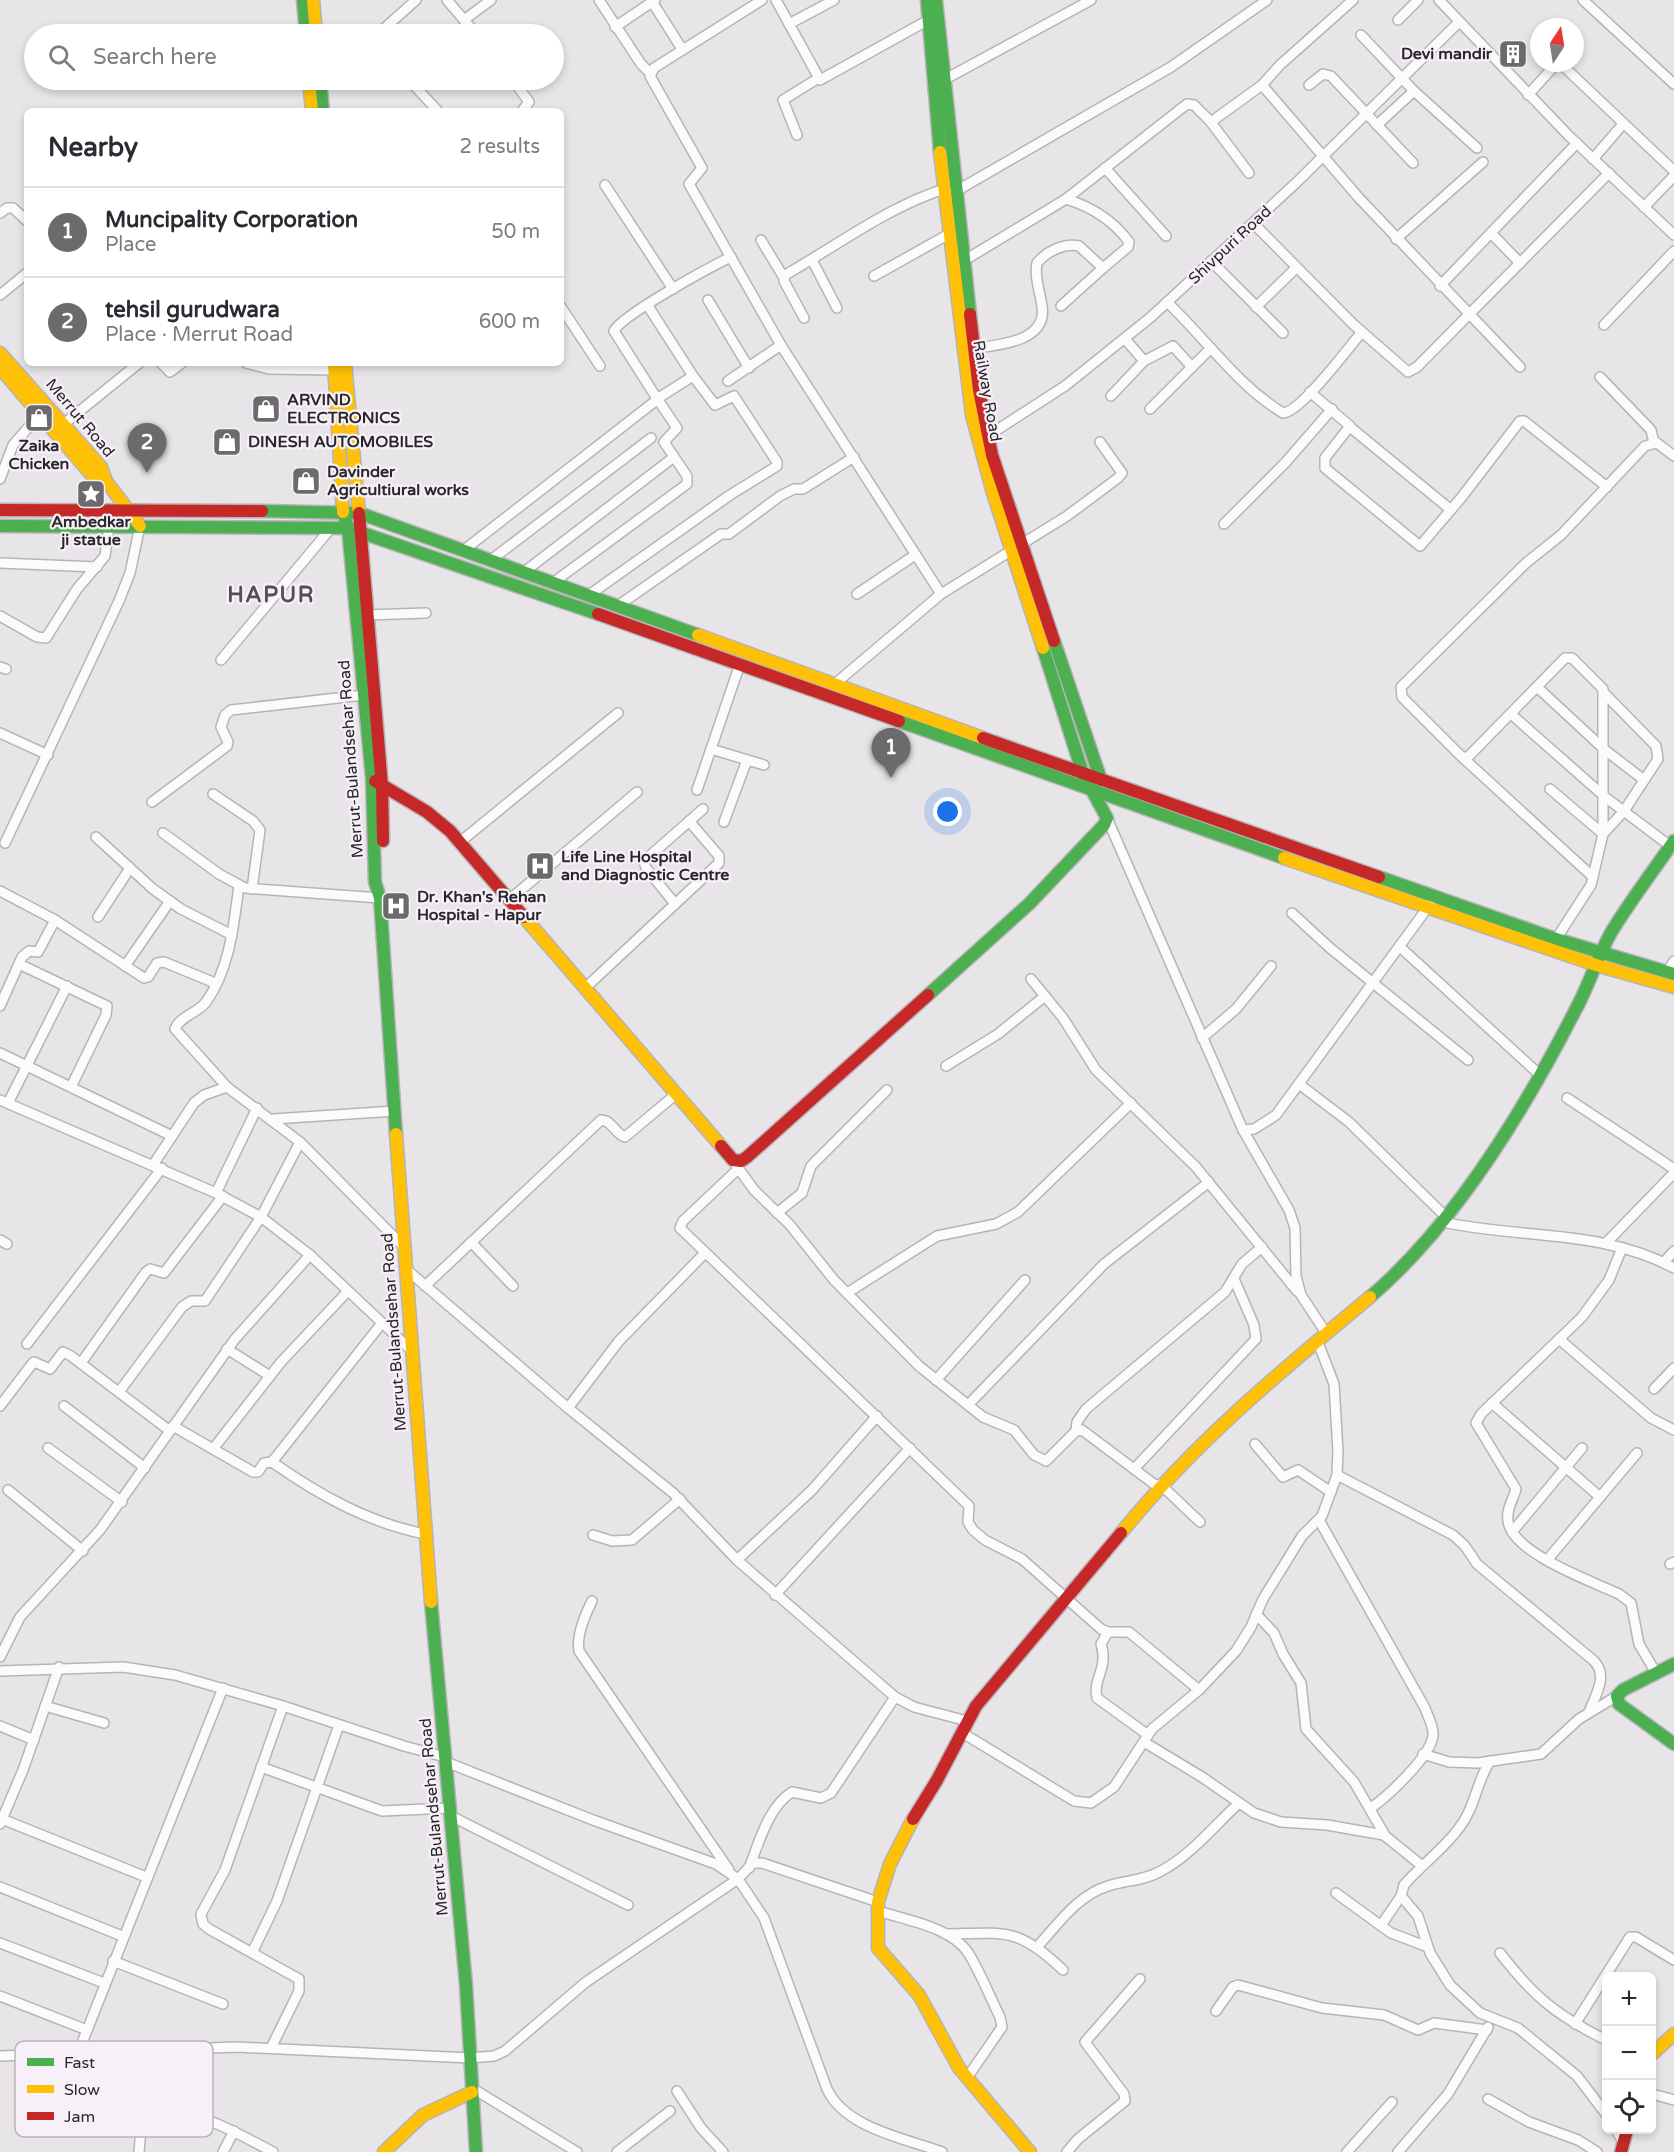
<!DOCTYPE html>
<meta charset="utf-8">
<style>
body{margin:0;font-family:"Varela Round",sans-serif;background:#f2f2f3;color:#2b2b33}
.controls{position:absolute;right:18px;bottom:18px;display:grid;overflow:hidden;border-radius:9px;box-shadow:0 3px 9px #0003}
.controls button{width:54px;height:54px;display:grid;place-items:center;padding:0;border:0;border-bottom:2px solid #e1e1e2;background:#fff;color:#2b2b33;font:30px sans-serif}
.compass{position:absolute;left:1530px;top:18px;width:54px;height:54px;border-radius:50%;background:#fff;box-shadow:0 3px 9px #0003;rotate:12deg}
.you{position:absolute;left:948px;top:812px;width:21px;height:21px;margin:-15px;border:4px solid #fff;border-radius:50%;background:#1a73e8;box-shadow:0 0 0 9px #1a73e833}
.badge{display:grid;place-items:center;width:39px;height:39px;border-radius:50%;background:#6c6a6d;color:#fff;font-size:20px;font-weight:700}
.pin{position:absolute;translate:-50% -50px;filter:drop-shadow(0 2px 3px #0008)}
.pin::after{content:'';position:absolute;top:32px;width:21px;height:18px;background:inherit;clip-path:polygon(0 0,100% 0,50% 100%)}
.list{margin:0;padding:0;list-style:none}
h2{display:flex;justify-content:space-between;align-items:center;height:78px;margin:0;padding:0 24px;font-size:26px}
h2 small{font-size:20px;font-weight:400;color:#7c7c81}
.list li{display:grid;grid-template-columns:39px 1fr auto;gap:18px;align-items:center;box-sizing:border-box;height:90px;padding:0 24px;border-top:2px solid #e1e1e2}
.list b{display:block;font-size:22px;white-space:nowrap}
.list p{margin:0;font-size:20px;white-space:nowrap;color:#7c7c81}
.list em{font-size:20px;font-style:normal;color:#7c7c81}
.icon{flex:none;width:33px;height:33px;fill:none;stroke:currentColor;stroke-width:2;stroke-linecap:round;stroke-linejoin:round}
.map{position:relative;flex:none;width:1674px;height:2152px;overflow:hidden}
.search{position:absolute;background:#fff;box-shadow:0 3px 9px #0003;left:24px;top:24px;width:540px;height:66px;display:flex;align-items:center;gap:15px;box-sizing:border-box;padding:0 21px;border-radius:33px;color:#7c7c81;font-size:22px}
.panel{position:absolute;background:#fff;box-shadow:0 3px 9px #0003;left:24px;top:108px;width:540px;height:258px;border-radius:9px}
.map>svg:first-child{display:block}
</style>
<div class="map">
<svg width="1674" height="2152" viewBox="0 0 1674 2152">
<rect width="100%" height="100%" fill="#e8e5e9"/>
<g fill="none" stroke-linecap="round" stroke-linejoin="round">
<g stroke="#b6b4b7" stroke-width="12">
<g id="street">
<path d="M447,0L476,34"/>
<path d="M599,0L641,64L650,73"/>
<path d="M651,0L682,49"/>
<path d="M762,0L654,68L650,76L702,168L689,184L782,347L941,594"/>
<path d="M776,0L820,80L932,18"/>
<path d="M1439,0L1569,136L1674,235"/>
<path d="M1583,0L1674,84"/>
<path d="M464,20L491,0"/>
<path d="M1398,20L1418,0"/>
<path d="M789,24L834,0"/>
<path d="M615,27L655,0"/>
<path d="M378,34L416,0"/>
<path d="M1361,35L1414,91L1477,148"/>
<path d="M1537,39L1539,42"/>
<path d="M1560,63L1674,171"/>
<path d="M409,80L438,111"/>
<path d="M513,80L529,102L522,111"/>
<path d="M940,82L1091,0"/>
<path d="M1262,85L1280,65L1353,0"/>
<path d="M1309,85L1323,74L1331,76L1413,163"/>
<path d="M1528,95L1557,63"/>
<path d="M1210,121L1249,173"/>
<path d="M1377,125L1414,91"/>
<path d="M797,135L783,100L817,79"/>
<path d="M1593,159L1623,124"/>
<path d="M1105,168L1166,236"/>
<path d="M605,185L673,289"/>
<path d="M945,195L958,190L1171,67L1267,0"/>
<path d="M1066,199C1092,207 1113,220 1129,242L1128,247L1103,268"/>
<path d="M1644,207L1674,176"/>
<path d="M0,213L7,208H13L27,221"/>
<path d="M1253,223L1353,324L1408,372L1417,367L1609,173"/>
<path d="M1491,233L1520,263"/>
<path d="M1396,239L1483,162"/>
<path d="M761,240L784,278"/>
<path d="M812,260L837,308"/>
<path d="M1211,261L1283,333"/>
<path d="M960,263L1066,199L1187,104L1194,105L1211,122L1262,85L1359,198L1520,367"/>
<path d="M874,276L949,234"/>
<path d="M1440,286L1577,143"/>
<path d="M0,295L27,273"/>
<path d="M708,300L749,368"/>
<path d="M1167,302C1206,339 1237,385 1283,413C1301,412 1348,348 1362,332"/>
<path d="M648,306L693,376"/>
<path d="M561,307L600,366"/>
<path d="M1256,307L1296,268"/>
<path d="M804,318L784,281L785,275C838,245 886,208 944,189"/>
<path d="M1604,325L1674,251"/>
<path d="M1125,339L1144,361L1173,346L1192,367"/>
<path d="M970,349C996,345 1048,343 1042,306C1040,292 1034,276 1037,263C1047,251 1064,243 1079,246L1103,268L1061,306"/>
<path d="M161,363L170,372L182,363"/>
<path d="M246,363L269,369L335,370"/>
<path d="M1600,377L1651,430L1654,443"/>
<path d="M728,381L781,345"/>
<path d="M1310,392L1350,426L1325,458V468L1420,546L1461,498L1520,421H1524L1607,487"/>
<path d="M1111,396L1144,361"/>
<path d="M1150,409L1211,348"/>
<path d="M65,423L139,363"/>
<path d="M1350,427L1451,510"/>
<path d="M983,439L1065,386L1151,317L1297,182L1459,22"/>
<path d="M0,479L13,445L41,413"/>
<path d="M1224,524L1285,463L1332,409"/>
<path d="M464,550L658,399"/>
<path d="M491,560L651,438"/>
<path d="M0,563L97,567"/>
<path d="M524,572L674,457"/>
<path d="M554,582L687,484V476L664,442L677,428L656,397"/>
<path d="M857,594L915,555"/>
<path d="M589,595L730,495L777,466V462L734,396L715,405L693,376L660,397H656L614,331C622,315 710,267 731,257"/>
<path d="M619,605L721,534H729L780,496L794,489H803L854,457"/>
<path d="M366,615L426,613"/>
<path d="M0,616L37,637L46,638L77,589L105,556L109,526"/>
<path d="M221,660L331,528"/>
<path d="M0,667L6,669"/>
<path d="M836,683L941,594L1067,516L1118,478L1122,473L1100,442"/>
<path d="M1537,687L1605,750L1644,780"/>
<path d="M1511,714L1605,797L1674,849"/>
<path d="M0,733L48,755"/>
<path d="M711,749L764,765"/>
<path d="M1461,756L1593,877"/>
<path d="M1550,789L1603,834L1624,811L1658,759L1656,746L1604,693"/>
<path d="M697,790L740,664"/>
<path d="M213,794L253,821L260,830L252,889"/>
<path d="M152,802L227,746L228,742L221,727L225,715L231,710L364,695"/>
<path d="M1107,818L1243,1130L1289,1210L1295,1228L1296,1276L1301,1295L1326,1333"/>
<path d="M724,822L747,760"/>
<path d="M163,833L219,874L245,888L380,898"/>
<path d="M96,837L153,889L181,909L232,935"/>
<path d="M460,842L618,713"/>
<path d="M5,843L119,601L130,573L140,526"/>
<path d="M239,885C234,923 230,969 206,1002C198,1013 180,1016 175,1029L227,1087L300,1142L404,1247"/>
<path d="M0,891L55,920L144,978L148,977L157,963L164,962L215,983"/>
<path d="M509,900L637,792"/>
<path d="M675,904L646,868L644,861L703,809"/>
<path d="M1292,913L1330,948L1468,1060"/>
<path d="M98,917L130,868"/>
<path d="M1556,939L1591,885L1603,834V689L1572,658H1565L1467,758L1461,756L1402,697L1401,687L1526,563L1561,535L1645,446L1657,443L1674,456"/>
<path d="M1400,947L1540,1075"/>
<path d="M19,964L107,1006L106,1015L71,1087"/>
<path d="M125,966L170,901"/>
<path d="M1667,972L1674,961"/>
<path d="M1031,979L1063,1018L1096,1070L1196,1167L1297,1291"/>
<path d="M584,989L719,863V856L689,821"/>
<path d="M0,1006L22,957L29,951L38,952L55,920"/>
<path d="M1202,1038L1236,1009L1271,966"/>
<path d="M0,1053L172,1136"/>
<path d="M946,1066L998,1034L1045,996"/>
<path d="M1299,1084L1349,1122L1446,1217"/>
<path d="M1567,1098L1674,1169"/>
<path d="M0,1100L216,1193L261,1217L310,1255L412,1351"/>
<path d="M8,1103L67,986"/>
<path d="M273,1119L395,1111"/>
<path d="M1243,1130L1254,1129L1276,1115L1431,903"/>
<path d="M153,1165L194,1103L204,1095L227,1087"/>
<path d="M736,1165L754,1190L790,1225L834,1280L919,1366L983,1417L1014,1430L1034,1455L1046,1461L1076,1431L1082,1430L1158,1487"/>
<path d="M738,1169L683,1221L680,1228L966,1503L969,1506L968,1522L973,1530L985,1540L1022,1559L1101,1629L1108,1632H1129L1199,1690"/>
<path d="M216,1193L257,1108"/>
<path d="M777,1213L802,1193L811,1166L887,1090"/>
<path d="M1443,1222C1520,1239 1602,1229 1674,1268"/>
<path d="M0,1240L7,1244"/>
<path d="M471,1242L513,1286"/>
<path d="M1606,1243L1674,1173"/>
<path d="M1622,1248L1609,1280L1582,1317L1481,1414L1476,1423L1516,1489C1513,1500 1506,1509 1508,1521C1512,1553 1591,1581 1619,1594L1631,1603L1639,1644L1656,1673"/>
<path d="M1664,1262L1674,1251"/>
<path d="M406,1269L568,1408L673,1493L737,1560L895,1697L914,1707L967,1721"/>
<path d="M425,1286L601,1120C612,1120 615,1134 625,1137L675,1095"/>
<path d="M847,1293L937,1236L996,1224L1018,1212L1131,1103"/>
<path d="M1559,1339L1651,1418L1674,1430"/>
<path d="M27,1344L162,1168"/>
<path d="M227,1349L270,1376"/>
<path d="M81,1363L146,1272L150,1269L164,1273L223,1196"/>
<path d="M936,1380L1025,1280"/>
<path d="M1654,1389L1674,1368"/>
<path d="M119,1392L182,1307L191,1301H205L261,1217L300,1142"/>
<path d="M1492,1403L1600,1497"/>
<path d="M968,1405L1104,1264L1209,1182"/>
<path d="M0,1406L32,1364L34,1362L50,1369L63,1352L71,1356L170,1431"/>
<path d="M64,1406L145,1468"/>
<path d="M568,1408L619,1341L705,1253"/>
<path d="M173,1426L253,1472H258L264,1463L272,1462C319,1495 369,1523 425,1534"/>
<path d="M1076,1431L1077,1422L1086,1409L1225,1292L1242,1264L1262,1247"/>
<path d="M1255,1444L1283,1477L1298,1470L1331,1492"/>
<path d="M48,1448L122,1502"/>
<path d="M213,1449L281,1362L348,1291"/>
<path d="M272,1462L382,1323"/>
<path d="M1134,1469L1256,1339L1254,1325L1234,1279"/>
<path d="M1337,1475L1453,1535L1465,1546L1477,1564L1593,1660C1609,1675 1596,1694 1589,1712"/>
<path d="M1160,1484L1200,1522"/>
<path d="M8,1490L83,1551"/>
<path d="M1319,1520L1425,1708C1428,1717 1434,1727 1433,1736C1430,1757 1388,1796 1371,1808"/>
<path d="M1512,1532L1582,1448"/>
<path d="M593,1535L612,1541L632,1540L680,1499"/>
<path d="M1548,1559L1637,1453"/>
<path d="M737,1560L812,1490L877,1416"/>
<path d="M1670,1564L1674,1562"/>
<path d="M775,1595L910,1448"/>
<path d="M592,1601C585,1615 576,1635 579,1651L729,1870"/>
<path d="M1256,1614L1274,1633L1283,1654L1301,1683L1306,1729L1354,1782L1386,1837"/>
<path d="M1108,1632L1101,1644C1109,1669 1092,1679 1097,1698L1148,1735"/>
<path d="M0,1657L20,1617L100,1530L235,1339L310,1255"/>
<path d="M0,1671L123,1667L175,1675L283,1706L404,1746L445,1757"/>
<path d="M45,1706L104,1723"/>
<path d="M0,1726L34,1740"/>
<path d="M961,1732L1074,1801L1091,1803L1114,1787L1152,1729L1199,1690L1236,1651L1251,1627L1263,1599L1302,1536L1322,1516L1337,1475L1338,1452L1334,1384L1317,1340"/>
<path d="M1144,1742L1202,1777L1254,1813L1281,1822L1327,1825L1384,1835L1421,1865"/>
<path d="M1423,1754L1449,1762L1478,1763L1541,1754L1579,1719L1617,1696"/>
<path d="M1490,1761C1476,1783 1475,1808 1459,1828C1444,1849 1421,1865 1404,1885L1401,1896L1418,1916L1430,1953L1450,1985L1480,2013L1518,2028L1577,2076L1606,2114"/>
<path d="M446,1762L593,1820L716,1864L738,1879L764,1918L827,2089C845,2128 904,2138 942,2152"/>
<path d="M261,1767L382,1811L450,1808"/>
<path d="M451,1816L628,1905"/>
<path d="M2,1819L146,1877"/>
<path d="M0,1824L23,1770L59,1667"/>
<path d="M749,1868C759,1843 768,1807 792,1792L821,1798L831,1793L895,1697"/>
<path d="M0,1887L122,1936"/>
<path d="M1336,1893L1391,1933L1428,1947"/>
<path d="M878,1911C906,1920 952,1927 969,1954C981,1974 990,1997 1000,2017L1002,2027L967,2078"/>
<path d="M1382,1924L1401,1896"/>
<path d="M946,1934C1006,1933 1018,1927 1063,1970"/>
<path d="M0,1943L104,1983"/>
<path d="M1038,1946C1058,1924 1078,1895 1108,1886C1126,1880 1144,1881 1161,1871C1190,1856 1214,1826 1238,1804"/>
<path d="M252,1953L277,1901L339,1725"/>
<path d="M1500,1953C1534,1997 1556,2015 1606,2040"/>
<path d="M113,1961L223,2004"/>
<path d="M0,1996L87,2030"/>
<path d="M1216,2011L1233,1987L1238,1985L1322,2008L1384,2015L1418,2030L1434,2023L1487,2030"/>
<path d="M1575,2024L1630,1937H1636L1674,1960"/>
<path d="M271,2048L299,1991V1979L209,1929L203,1924L201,1914L225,1870L283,1706"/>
<path d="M78,2053L223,1688"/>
<path d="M0,2056L236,2047L470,2058L494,2056L505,2051L586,1982L738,1879L753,1863H762L878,1902"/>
<path d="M472,2088L577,2152"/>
<path d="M677,2091L701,2128L723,2152"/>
<path d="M1652,2094L1674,2100"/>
<path d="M1488,2099L1529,2122L1578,2140L1597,2152"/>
<path d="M143,2104C200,2113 223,2125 273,2152"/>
<path d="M30,2120L141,2128"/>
<path d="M1616,2130L1623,2142"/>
<path d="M139,2152L148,2050"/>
<path d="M223,2152L234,2131"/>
<path d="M617,2152L670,2111"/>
<path d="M1067,2152L1078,2139L1125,2101L1124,2094L1085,2042L1140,1979"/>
<path d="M1347,2152L1392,2102"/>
<path d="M1398,2152L1448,2094L1488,2027"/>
</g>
</g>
<g stroke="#b6b4b7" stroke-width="15">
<g id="fast">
<path d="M303,0L306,34"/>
<path d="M927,0L940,152"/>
<path d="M936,0L970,314"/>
<path d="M320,80L323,111"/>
<path d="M262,511L359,513L698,635"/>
<path d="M343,512L348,528L372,778L375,882L380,898L396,1134"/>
<path d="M0,526L348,528L598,614"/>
<path d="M1054,641L1101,780"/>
<path d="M899,721L1284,858"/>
<path d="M1379,877L1556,939L1674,974"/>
<path d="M928,995L1029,904L1104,825L1107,818L1083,774L1043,648"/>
<path d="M1370,1297C1456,1224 1529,1102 1580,1001C1591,979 1599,953 1612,931C1631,900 1653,871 1674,841"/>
<path d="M431,1602L466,1985L476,2152"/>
<path d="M1674,1664L1623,1690L1617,1696L1619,1704L1674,1744"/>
</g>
</g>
<g stroke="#b6b4b7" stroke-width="15">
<g id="slow">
<path d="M313,0L316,34"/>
<path d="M309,80L312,111"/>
<path d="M940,152L972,415L993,493L1043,648"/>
<path d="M0,353L101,467L106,481L140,526"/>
<path d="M334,363L343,512"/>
<path d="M345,363L359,513"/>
<path d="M0,368L91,474L106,481"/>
<path d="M698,635L983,738"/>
<path d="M1284,858L1596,965L1674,987"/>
<path d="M524,917L721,1146"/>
<path d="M396,1134L431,1602"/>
<path d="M1121,1533C1194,1443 1281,1371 1370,1297"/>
<path d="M913,1819L890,1864L878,1902V1948L919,1995L959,2068L1030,2152"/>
<path d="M1652,2054L1674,2034"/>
<path d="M384,2152L423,2115L472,2092"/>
</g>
</g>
<g stroke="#b6b4b7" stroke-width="15">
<g id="jam">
<path d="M970,314L979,390L992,455L1054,641"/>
<path d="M0,510L262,511"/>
<path d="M359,513L382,786L383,841"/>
<path d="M598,614L899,721"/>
<path d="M983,738L1379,877"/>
<path d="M375,781L427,812L450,831L524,917"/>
<path d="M721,1146L733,1160L741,1161L747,1157L928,995"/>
<path d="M913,1819L937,1780L976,1706L1121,1533"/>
<path d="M1621,2152L1627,2130"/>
</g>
</g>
<use href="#street" stroke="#fcfbfc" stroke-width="9"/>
<use href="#fast" stroke="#4caf50" stroke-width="12"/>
<use href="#slow" stroke="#ffc107" stroke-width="12"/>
<use href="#jam" stroke="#c62828" stroke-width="12"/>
</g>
<defs>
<g id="building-square" transform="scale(1.5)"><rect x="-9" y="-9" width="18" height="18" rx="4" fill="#6c6a6d" stroke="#f7f0f8"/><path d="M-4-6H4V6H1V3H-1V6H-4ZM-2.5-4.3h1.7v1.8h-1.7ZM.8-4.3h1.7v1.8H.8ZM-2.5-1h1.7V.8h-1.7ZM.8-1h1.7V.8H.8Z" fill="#fff"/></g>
<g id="shop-square" transform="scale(1.5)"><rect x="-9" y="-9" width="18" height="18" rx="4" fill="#6c6a6d" stroke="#f7f0f8"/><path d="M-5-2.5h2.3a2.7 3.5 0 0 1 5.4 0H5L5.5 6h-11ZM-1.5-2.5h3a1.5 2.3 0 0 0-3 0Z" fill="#fff"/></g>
<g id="sight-square" transform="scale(1.5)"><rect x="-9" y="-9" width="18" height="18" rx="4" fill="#6c6a6d" stroke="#f7f0f8"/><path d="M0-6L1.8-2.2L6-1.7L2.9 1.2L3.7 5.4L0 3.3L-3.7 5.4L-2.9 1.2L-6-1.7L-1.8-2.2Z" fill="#fff"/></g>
<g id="hospital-square" transform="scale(1.5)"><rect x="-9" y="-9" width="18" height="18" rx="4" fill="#6c6a6d" stroke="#f7f0f8"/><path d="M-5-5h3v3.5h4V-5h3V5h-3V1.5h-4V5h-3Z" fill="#fff"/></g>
</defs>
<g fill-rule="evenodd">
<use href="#building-square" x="1513" y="54"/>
<use href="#shop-square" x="266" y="409"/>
<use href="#shop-square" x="39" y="418"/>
<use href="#shop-square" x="227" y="442"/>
<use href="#shop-square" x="306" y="481"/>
<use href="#sight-square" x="91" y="494"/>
<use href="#hospital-square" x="540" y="866"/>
<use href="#hospital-square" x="396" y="906"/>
</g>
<g text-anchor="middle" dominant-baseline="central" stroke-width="4.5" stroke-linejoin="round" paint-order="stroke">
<g font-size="16" font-weight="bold" fill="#2a272a" stroke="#f7f0f8" text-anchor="start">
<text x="1492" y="54" text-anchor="end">Devi mandir</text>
<text x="287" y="400">ARVIND<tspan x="287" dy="18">ELECTRONICS</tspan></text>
<text x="248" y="442">DINESH AUTOMOBILES</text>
<text x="39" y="446" text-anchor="middle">Zaika<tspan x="39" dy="18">Chicken</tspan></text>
<text x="327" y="472">Davinder<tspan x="327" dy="18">Agricultiural works</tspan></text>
<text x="91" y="522" text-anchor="middle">Ambedkar<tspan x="91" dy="18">ji statue</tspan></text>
<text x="561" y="857">Life Line Hospital<tspan x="561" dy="18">and Diagnostic Centre</tspan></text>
<text x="417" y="897">Dr. Khan's Rehan<tspan x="417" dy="18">Hospital - Hapur</tspan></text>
</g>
<g font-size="16" fill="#2a272a" stroke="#f7f0f8">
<text transform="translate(1230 245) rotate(-43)">Shivpuri Road</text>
<text transform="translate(987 391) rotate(80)">Railway Road</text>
<text transform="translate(80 418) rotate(50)">Merrut Road</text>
<text transform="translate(351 759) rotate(-94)">Merrut-Bulandsehar Road</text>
<text transform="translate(394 1332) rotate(-94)">Merrut-Bulandsehar Road</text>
<text transform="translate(434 1817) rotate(-95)">Merrut-Bulandsehar Road</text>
</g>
<g font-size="22" font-weight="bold" letter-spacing="1.5" fill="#544f55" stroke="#f7f0f8">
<text x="271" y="595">HAPUR</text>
</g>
</g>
<rect x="15" y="2041" width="198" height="96" rx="9" fill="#f7f0f8" stroke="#bab4ba" stroke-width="1.5"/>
<rect x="27" y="2058" width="27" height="8" fill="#4caf50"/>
<rect x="27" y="2085" width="27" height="8" fill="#ffc107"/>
<rect x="27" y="2112" width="27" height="8" fill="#c62828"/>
<g font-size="16" fill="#2a272a">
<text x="64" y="2068">Fast</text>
<text x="64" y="2095">Slow</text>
<text x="64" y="2122">Jam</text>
</g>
</svg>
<div class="controls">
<button>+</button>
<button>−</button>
<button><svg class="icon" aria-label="locate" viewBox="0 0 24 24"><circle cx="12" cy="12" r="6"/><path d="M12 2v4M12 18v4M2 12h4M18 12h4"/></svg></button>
</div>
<svg class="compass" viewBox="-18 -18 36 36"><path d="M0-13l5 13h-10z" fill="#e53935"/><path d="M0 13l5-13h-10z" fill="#7c7c81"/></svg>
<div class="you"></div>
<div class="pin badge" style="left:891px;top:778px">1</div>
<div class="pin badge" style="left:147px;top:473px">2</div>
<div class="search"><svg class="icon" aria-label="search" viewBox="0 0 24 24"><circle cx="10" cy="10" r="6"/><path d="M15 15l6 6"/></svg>Search here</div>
<section class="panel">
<h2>Nearby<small>2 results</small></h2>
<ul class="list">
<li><span class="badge">1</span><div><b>Muncipality Corporation</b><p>Place</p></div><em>50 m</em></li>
<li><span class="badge">2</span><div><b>tehsil gurudwara</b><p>Place · Merrut Road</p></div><em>600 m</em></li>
</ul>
</section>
</div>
